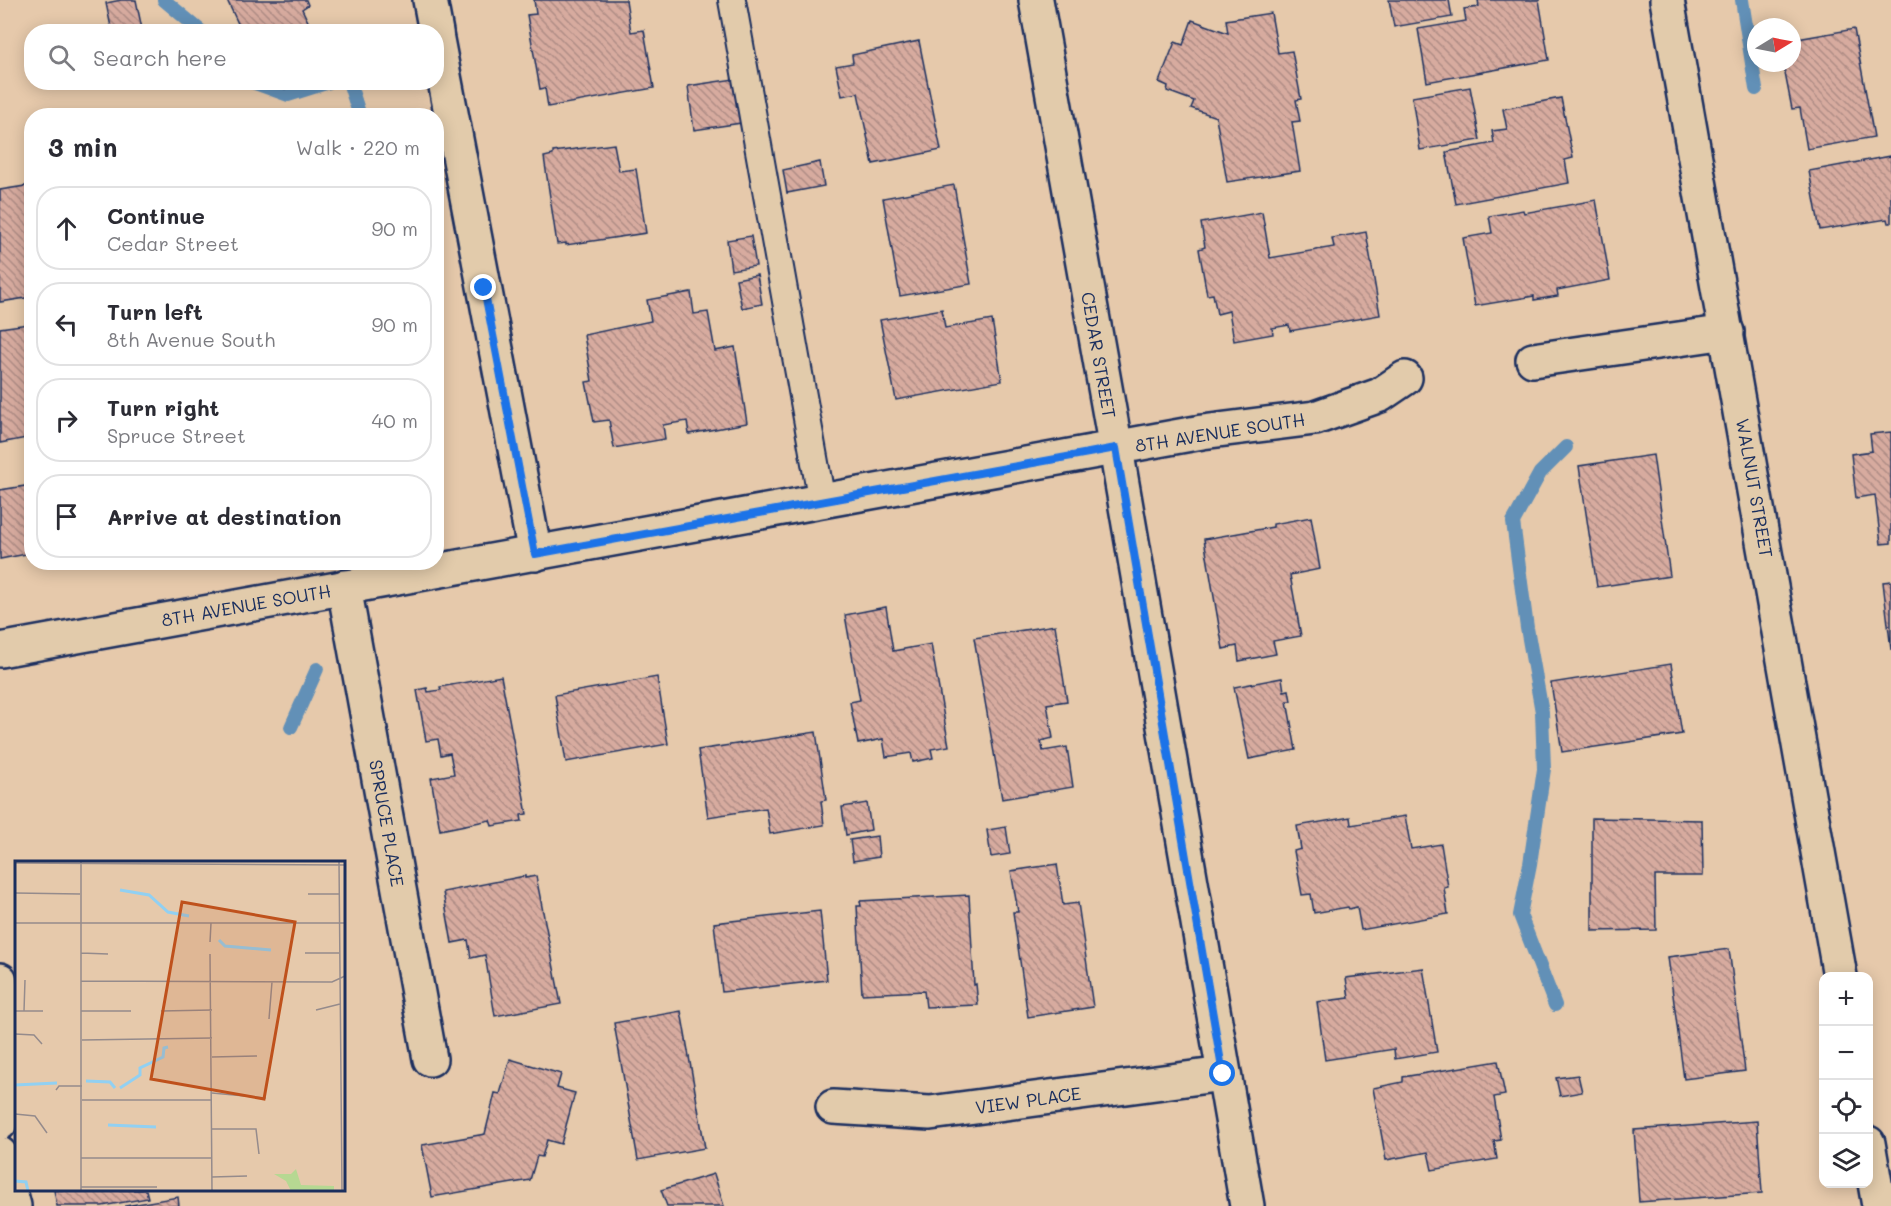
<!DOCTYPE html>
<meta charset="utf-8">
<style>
body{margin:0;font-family:Mali,sans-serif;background:#f2f2f3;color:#2b2b33}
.controls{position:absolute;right:18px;bottom:18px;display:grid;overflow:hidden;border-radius:12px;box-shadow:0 3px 15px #0003}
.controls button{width:54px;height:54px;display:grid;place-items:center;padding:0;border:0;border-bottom:2px solid #e1e1e2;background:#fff;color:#2b2b33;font:30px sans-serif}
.compass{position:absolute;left:1747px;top:18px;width:54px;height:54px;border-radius:50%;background:#fff;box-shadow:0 3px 15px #0003;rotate:80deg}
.stop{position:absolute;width:18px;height:18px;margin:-14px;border:4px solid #1a73e8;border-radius:50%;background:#fff}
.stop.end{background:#1a73e8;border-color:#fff;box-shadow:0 2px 6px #0008}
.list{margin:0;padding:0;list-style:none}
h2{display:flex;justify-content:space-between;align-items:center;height:78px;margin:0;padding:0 24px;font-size:26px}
h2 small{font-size:20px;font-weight:400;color:#7c7c81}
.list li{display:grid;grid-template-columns:39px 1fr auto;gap:18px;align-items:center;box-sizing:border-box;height:84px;margin:0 12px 12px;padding:0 12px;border:2px solid #e1e1e2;border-radius:24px}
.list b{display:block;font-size:22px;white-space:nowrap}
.list p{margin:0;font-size:20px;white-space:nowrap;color:#7c7c81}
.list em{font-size:20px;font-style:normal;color:#7c7c81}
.icon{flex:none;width:33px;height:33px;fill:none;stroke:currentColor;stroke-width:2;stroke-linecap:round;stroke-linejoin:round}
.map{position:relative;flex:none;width:1891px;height:1206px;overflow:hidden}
.search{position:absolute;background:#fff;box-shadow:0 3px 15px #0003;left:24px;top:24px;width:420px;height:66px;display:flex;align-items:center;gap:15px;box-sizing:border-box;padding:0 21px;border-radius:24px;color:#7c7c81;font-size:22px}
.panel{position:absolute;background:#fff;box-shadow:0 3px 15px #0003;left:24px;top:108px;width:420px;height:462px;border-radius:24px}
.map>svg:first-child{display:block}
</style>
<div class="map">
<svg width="1891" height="1206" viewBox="0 0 1891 1206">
<defs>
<pattern id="building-back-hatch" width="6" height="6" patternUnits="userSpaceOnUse" patternTransform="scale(1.5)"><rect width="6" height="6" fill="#d7ab9f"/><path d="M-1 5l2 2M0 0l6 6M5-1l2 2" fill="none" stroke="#ae8c85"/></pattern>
</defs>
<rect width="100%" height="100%" fill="#e6c9ab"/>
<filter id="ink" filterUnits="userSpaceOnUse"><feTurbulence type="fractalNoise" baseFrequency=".0167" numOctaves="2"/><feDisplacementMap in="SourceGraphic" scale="12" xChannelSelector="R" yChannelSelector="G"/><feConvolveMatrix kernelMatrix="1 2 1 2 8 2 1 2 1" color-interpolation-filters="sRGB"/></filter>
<g filter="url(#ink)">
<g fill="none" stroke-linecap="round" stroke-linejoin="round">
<g stroke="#6290b7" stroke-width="14">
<path d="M164,0L202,32"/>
<path d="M1742,0L1756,89"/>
<path d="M252,82L288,95L329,82"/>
<path d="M349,82L360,116"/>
<path d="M291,727L317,669"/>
<path d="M1555,1005L1520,915L1530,864L1544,769L1542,712L1527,628L1513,522L1540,473L1566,447"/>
</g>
</g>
<g fill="url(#building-back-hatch)" stroke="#1b2f5e" stroke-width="1.5">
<path d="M121,0H136L142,29L112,32L106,3Z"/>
<path d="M227,0H306L308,5L302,9L313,32H242Z"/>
<path d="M534,0H626L631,32L644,30L654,88L548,107L545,88L540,89L527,15L536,14Z"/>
<path d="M1389,0H1449L1452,17L1394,27Z"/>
<path d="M1478,0H1539L1549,60L1427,82L1418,29L1466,21L1464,9L1479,7Z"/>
<path d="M1271,13L1278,53L1292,51L1301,99L1296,100L1300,121L1292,122L1300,171L1227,182L1216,117L1191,108L1194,101L1167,91L1168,86L1159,82L1175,42L1183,45L1192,20L1228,33L1226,20Z"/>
<path d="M1854,29L1874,137L1807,149L1800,108L1792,109L1783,63H1792V40Z"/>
<path d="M919,41L941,150L873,164L858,93L842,96L836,66L853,63L852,55Z"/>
<path d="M734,79L741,123L694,130L688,86Z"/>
<path d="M282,82H311L304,86L296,83L285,89Z"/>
<path d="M1470,87L1480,140L1420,150L1412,97Z"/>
<path d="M1561,98L1573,158L1565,160L1569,183L1456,204L1446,152L1494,143L1492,131L1507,129L1503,109Z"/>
<path d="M614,144L619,171L636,169L646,233L566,245V243L557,244L544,157L553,155V152Z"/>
<path d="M1891,156V223H1888L1887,219L1820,230L1809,171Z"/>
<path d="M820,162L824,186L787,193L783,170Z"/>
<path d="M32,185V297L0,302V190Z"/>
<path d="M954,185L971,284L900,296L883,198Z"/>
<path d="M1596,200L1610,280L1557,290L1558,296L1534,300V296L1475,306L1463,238L1492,233L1489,216L1523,210L1524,213Z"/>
<path d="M1262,212L1270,258L1334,247L1332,238L1366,232L1380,315L1290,331L1289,325L1272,328L1273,334L1234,341L1229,311L1217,314L1213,294L1207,295L1199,249L1205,247L1201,223Z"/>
<path d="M751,236L756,266L731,270L727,240Z"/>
<path d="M757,275L762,304L742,308L736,279Z"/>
<path d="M691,292L694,314L708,312L715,351L735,347L747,423L689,434L687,421L663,425L665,439L614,448L609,420L594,422L586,382L592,381L584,335L651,321L647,300Z"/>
<path d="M942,309L945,328L992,320L1002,381L896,400L880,320Z"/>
<path d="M28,324L32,342V437L0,443V328Z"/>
<path d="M1891,432V543L1881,544L1875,495L1856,498L1851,454L1872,451L1870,434Z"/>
<path d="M1653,455L1670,576L1597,587L1579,466Z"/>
<path d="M32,485V553L0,559V490Z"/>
<path d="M1311,517L1320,569L1290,575L1301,636L1273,641L1276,654L1239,661L1237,646L1223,649L1204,539L1273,527V524Z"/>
<path d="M1891,581V650L1883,582Z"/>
<path d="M886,607L893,651L931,644L949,746L931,749L933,758L913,762L911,753L886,757L883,739L858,744L850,702L860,700L845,615Z"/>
<path d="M1055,625L1067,701L1047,704L1053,738L1041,741L1043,751L1067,747L1073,787L1002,799L974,638Z"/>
<path d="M1671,664L1682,734L1562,752L1551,683Z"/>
<path d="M501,676L527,814L521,815L522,821L492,826L490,820L440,830L431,778L454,774L450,753L441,755L438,739L426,741L417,690L427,688L428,692L441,690L440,687Z"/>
<path d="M657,677L668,744L566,762L555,695Z"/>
<path d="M1282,678L1284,691L1289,690L1291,701H1287L1296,750L1249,759L1234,687Z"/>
<path d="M816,732L826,800L821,801L824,825L770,834L766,808L708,817L698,750Z"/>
<path d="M867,803L871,830L846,835L842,807Z"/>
<path d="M1405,816L1411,849L1441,844L1448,887L1444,888L1448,914L1361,930L1357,907L1349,909L1348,907L1314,913L1311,894L1302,895L1294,851L1301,849L1297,826L1350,817L1351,825Z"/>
<path d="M1592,818L1702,820L1703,876H1655L1656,930L1592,931Z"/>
<path d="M1006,827L1010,854L991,857L987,830Z"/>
<path d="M877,836L879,857L853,861L850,840Z"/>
<path d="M1057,864L1063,905L1078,903L1093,1007L1028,1017L1013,912H1018L1011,871Z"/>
<path d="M525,876V878L536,876L561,1004L495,1016L485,955L471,958L468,940L452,943L443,892Z"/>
<path d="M969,895L974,985L976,984L978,1005L926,1007L924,991L862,994L857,906H861L860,901Z"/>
<path d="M820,911L827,980L722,992L714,923Z"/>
<path d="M1729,949L1745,1071L1684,1079L1668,957Z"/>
<path d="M1423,968L1437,1052L1395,1059L1394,1049L1325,1060L1317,1002L1349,998L1346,978Z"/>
<path d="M681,1011L705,1148L638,1160L614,1023Z"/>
<path d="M510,1059L561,1074L557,1088L575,1093L561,1144L547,1140L542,1157L537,1156L530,1180L432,1197L422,1145L485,1134L495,1093L500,1094Z"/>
<path d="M1498,1061L1505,1095L1494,1097L1501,1140L1494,1141L1497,1159L1432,1170L1428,1152L1386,1160L1373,1088L1403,1082V1077Z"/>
<path d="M1578,1075L1582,1092L1560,1096L1556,1078Z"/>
<path d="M1757,1121L1762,1193L1639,1202L1634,1130Z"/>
<path d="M714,1174L724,1206H667L661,1190Z"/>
<path d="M54,1190H146L148,1198L102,1206H57Z"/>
<path d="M178,1197L179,1206H125Z"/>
</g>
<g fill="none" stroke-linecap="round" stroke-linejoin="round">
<g stroke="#1b2f5e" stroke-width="30">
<path id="lane" d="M732,0L822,502"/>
</g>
<g stroke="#1b2f5e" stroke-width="38">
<g id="street">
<path d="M430,0L436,32"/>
<path d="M1036,0L1116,449L1247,1206"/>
<path d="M436,34L535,554"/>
<path d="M1533,360L1727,332"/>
<path d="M344,587L430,1059"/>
<path d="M0,650L1202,432L1315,418L1380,395L1405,378"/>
<path d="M0,980L7,1051L0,1123"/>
<path d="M833,1107L930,1113L1223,1074"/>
<path d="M0,1154L14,1206"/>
</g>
</g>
<g stroke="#1b2f5e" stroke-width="38">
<g id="secondary">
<path d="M1667,0L1840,976"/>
<path d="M1868,1143L1879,1206"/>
</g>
</g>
<use href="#lane" stroke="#e2cbab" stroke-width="26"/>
<use href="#street" stroke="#e2cbab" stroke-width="33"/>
<use href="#secondary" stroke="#e2cbab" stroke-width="33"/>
</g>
</g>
<g fill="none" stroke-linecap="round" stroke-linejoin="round" filter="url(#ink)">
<path stroke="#1a73e8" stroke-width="8" d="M484,288L535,554L1116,448L1223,1074"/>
</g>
<g text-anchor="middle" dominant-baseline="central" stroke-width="4.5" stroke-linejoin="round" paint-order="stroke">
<g font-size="18" fill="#1b2f5e" stroke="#e2cbab">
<text transform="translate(1099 355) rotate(80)">CEDAR STREET</text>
<text transform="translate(1220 432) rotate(-9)">8TH AVENUE SOUTH</text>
<text transform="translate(1755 488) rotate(80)">WALNUT STREET</text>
<text transform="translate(246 605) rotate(-10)">8TH AVENUE SOUTH</text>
<text transform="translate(387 823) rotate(80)">SPRUCE PLACE</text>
<text transform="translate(1028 1100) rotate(-8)">VIEW PLACE</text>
</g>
</g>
<g transform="translate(15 861)">
<rect width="330" height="330" fill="#e6c9ab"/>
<path d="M281,308L286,324L319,325V330H276L271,320L259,313H276Z" fill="#b6d892"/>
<path fill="none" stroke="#91d0f2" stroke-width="3" d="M105,29L134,34L153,51L174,55M204,79L210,85L256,89M71,220L95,221L100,227M0,224L42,222M105,227L125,214V207L148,196L149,187L153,186M93,264L141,266M0,320L11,321L13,330"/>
<path fill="none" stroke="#958b8c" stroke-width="1.5" d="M324,0L327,330M0,2L330,4M0,32L65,33M293,33H324M0,62H330M195,81L196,62M66,92L93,93M290,92H324M195,93L197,330M66,120L317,121L330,115M301,149L325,143M0,150H28M9,150L10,119M66,150H116M146,150L197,149M254,158L257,121M0,173L19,174L27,183M67,179L197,177M197,196L242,195M41,229L44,225H67M197,232L251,237M67,239H197M0,253L20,255L32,272M197,268H241L244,293M66,297H197M197,316L232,315M66,326H142M66,330V0"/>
<path fill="#bf511c" fill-opacity="0.15" stroke="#bf511c" stroke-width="3" d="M167,41L280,61L249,238L136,218Z"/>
<rect width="330" height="330" fill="none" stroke="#1b2f5e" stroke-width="3"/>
</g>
</svg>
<div class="controls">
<button>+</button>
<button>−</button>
<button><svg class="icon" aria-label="locate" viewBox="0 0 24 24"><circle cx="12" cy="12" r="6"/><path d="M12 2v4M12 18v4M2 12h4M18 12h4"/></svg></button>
<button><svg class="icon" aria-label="layers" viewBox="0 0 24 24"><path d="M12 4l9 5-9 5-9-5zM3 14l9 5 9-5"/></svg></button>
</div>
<svg class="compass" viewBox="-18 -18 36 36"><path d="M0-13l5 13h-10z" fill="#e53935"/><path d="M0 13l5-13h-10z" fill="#7c7c81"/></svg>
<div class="stop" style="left:1223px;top:1074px"></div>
<div class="stop end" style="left:484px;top:288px"></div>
<div class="search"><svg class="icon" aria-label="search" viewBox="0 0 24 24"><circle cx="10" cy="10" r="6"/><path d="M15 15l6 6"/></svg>Search here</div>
<section class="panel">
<h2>3 min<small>Walk · 220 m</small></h2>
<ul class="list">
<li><svg class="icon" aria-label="ahead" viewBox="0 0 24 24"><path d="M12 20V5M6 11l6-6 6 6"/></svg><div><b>Continue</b><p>Cedar Street</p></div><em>90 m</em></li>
<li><svg class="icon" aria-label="left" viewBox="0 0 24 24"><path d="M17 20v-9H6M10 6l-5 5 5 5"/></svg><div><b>Turn left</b><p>8th Avenue South</p></div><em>90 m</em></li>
<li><svg class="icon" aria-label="right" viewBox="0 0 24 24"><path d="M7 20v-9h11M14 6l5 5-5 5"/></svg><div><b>Turn right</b><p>Spruce Street</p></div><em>40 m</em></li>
<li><svg class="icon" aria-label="arrive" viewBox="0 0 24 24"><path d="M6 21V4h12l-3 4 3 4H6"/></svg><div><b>Arrive at destination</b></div></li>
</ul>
</section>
</div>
